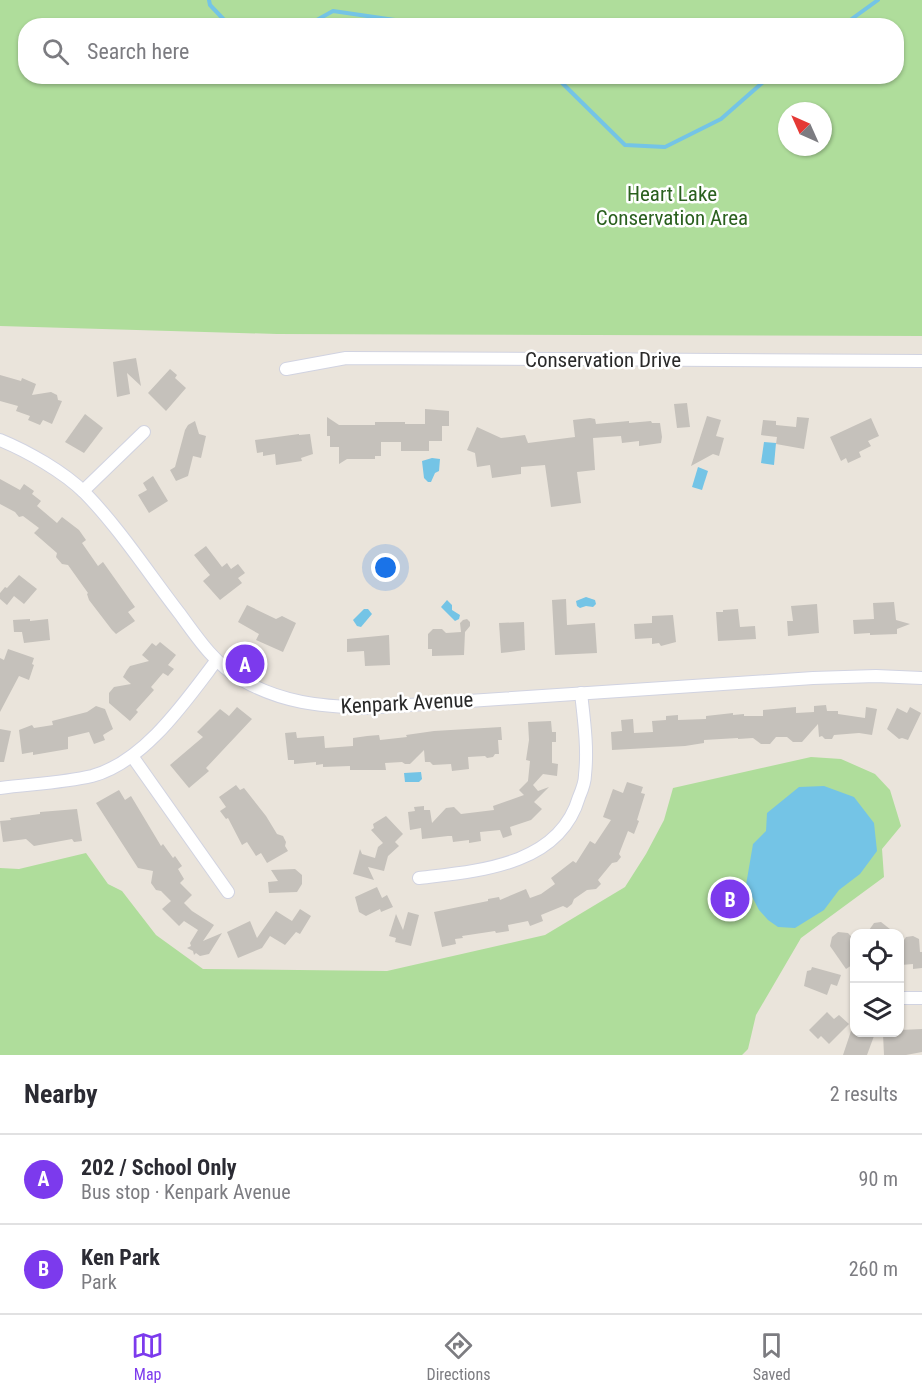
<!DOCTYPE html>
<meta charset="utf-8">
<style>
body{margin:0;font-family:"Roboto Condensed",sans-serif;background:#f2f2f3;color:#2b2b33}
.controls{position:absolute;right:18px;bottom:18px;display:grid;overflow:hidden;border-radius:12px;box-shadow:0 2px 4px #0004}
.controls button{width:54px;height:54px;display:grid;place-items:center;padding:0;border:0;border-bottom:2px solid #e1e1e2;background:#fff;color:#2b2b33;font:30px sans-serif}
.compass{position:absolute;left:778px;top:102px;width:54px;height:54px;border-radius:50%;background:#fff;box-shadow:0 2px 4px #0004;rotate:315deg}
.you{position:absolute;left:386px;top:568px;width:21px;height:21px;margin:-15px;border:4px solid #fff;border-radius:50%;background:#1a73e8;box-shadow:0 0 0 9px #1a73e833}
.badge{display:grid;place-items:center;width:39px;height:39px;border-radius:50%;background:#7c3aed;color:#fff;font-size:20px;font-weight:700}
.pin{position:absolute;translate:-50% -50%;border:3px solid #fff;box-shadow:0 2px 6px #0006}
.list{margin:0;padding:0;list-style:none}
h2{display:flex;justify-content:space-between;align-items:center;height:78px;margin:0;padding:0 24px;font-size:26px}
h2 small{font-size:20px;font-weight:400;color:#7c7c81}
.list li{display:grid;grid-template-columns:39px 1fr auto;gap:18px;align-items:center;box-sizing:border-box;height:90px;padding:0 24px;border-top:2px solid #e1e1e2}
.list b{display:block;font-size:22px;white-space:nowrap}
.list p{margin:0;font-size:20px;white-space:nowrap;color:#7c7c81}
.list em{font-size:20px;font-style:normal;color:#7c7c81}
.icon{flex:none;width:33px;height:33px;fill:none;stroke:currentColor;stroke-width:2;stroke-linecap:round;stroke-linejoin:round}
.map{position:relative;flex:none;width:922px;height:1055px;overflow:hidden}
.search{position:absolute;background:#fff;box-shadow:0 2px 4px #0004;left:18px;right:18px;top:18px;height:66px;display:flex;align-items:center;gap:15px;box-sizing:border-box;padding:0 21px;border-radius:24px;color:#7c7c81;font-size:22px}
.sheet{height:258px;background:#fff}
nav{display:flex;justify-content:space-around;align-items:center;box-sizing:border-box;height:84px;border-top:2px solid #e1e1e2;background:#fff;font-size:16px;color:#7c7c81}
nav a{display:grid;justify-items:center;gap:3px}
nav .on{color:#7c3aed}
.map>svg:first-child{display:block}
</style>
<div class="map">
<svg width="922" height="1055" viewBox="0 0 922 1055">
<rect width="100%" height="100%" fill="#eae4db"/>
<g fill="#afdd9b" fill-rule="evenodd">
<path d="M0,0H922V336L277,334L0,326ZM26,26H896V76H26ZM787,111H823V147H787Z"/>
<path d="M811,757L841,759L875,774L890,790L901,826L882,849L884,877L801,938L756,1015L748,1049L742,1055H0V868L19,869L86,853L108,884L122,891L156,935L203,969L387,971L545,935L625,887L646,854L664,820L673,788Z"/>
</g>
<g fill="#74c4e6">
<path d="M764,442L776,443L774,465L761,463Z"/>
<path d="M432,458L440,459L439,471L435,473L431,482H428L424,478L422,461Z"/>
<path d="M698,467L708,471L702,490L692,487Z"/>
<path d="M586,597L595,600L596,604L593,607L586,606L580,608L577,606L576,601Z"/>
<path d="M447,600L452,605V610L460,615L459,619L455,621L441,607Z"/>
<path d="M364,609H368L372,614L361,627L357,626L353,620Z"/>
<path d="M421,772L422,779L419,782H405L404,773Z"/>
<path d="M824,786L854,797L874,823L877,851L860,874L839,890L824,910L795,928L778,927L768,920L759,910L746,885L753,844L766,831L767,813L799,787Z"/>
</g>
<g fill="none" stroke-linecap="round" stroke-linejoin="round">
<g stroke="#74c4e6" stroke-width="4">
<path d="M209,0L210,5L230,26"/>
<path d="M306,26L333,11L436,26"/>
<path d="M464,26L498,22L502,26"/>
<path d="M842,26L878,0"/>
<path d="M555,76L625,145L665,147L721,119L770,76"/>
</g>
</g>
<g fill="#c5c1bb">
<path d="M136,358L141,386L127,373L130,394L117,397L113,362Z"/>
<path d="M170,369L177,375L175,378L186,388L166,411L148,393Z"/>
<path d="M0,375L21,381L22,378L36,384L32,395L51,392L57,395L58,400L62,401L52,424L43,420L40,425L28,420L30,416L16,411L18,406L0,401Z"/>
<path d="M687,403L690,427L677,428L674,404Z"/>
<path d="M425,409L449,411V426H442V441H429V451H401V442H381V456H375V459H347L339,464V447H330V436H327V417L339,425H375V422H405V424H425Z"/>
<path d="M85,414L103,428L84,453L65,442Z"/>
<path d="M707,416L721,420L716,436L724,438L719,456L713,454L691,466Z"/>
<path d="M797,417L809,418L804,449L776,444L777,437L761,435L763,420L776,421V425L796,427Z"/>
<path d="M590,418L595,419L596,424L629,421V423L651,421L652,423H660L662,437L661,443L639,446V441L622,443L621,436L593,438L595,470L577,472L581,503L551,507L545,465L521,467V474L492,478L490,465L477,467L475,453L467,450L477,427L501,438L525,435L528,443L575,437L573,420Z"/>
<path d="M871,418L879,436L868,441L871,446L859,452L861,457L848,463L846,458L841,461L830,437Z"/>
<path d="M195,421L199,434L206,436L201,458L193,456L188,476L176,481L170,470L175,467L185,430L188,425Z"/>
<path d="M299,434V435L310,434L313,454L301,458L302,461L276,465L275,454L263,456V452L257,453L255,440Z"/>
<path d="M153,476L168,501L149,513L138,495L147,490L143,483Z"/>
<path d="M0,479L20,490L24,484L34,491L32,494L41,501L37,506L57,523L62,517L79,530L86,540L82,543L98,566L103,562L135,607L128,612L135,621L116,634L112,630L89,600L87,594L88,593L68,565L62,564L56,557L57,553L34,533L39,528L23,516L19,517L15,512L0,504Z"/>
<path d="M206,546L222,567L227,563L231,569L238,564L245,573L238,578L242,583L220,600L203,581L210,575L194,555Z"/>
<path d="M19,575L37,589L24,604L14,596L7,605L0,599V593L5,587L7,588Z"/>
<path d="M566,599L567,625L595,623L597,653L555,655L552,600Z"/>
<path d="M894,602L896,620L910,624L897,629V634L870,635V633L854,634L853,620L874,619L873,603Z"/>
<path d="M817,604L819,633L788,636L787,621H793L791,606Z"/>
<path d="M247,605L276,619L282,616L296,623L283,652L256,640L259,634L238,622Z"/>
<path d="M738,609L740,627L755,626L756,639L718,641L716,612H723V610Z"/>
<path d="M673,615L676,642L661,646L659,643L652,644V638L635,639L634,624L652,623V616Z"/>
<path d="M30,619V621L48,619L50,640L24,643L22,632H14L13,620Z"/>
<path d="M467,619L470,622V626L465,632L464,655L432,656V649H428V634L433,629H442L446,633L461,632L460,623L463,620Z"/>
<path d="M524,622L525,650L501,653L499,623Z"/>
<path d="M389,635L390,665L365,666L364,651L347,652V639Z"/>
<path d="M160,642L176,655L168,665L174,669L168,676L163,673L151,687L154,690L136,710L138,712L130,721L109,703V693L114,687L131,684L123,677L127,670L130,666L149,661L142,655L152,643L156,646Z"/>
<path d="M8,649L34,658L32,664L34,665L29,680L19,676L0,712V658L4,660Z"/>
<path d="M826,705L827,711H838V714L865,718L866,707L877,709L872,735L859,733L834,735L832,739H825L822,736L819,737L818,724L802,742H793L787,737H776L770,744H761L753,738L738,739V738L704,740V743L685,746L612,750L611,732L622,731L621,720L633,719L634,733L653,732L652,721L666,720V716L678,715V720L706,719V716L733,713V715L744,714V716H763V710L796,707V713L814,712V706Z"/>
<path d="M96,706L105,709L113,729L103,735L105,740L94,744L89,732L68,737V749L33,755V752L22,754L19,730L32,725L34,728L53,725L52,721L87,712Z"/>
<path d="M237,707L252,719L206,768L209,771L189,788L170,765L203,737L197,732L220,709L229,716Z"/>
<path d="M910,707L921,713L908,740L902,738L899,739L887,729L897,708L907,713Z"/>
<path d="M551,721L552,732H556V742H552V763L558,764L557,776L543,774L533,785L538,791L549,787L534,802L542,809L531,820L510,827L512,835L503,838L500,830L480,832L481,841L469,843V840L453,842L452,836H448L422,839L421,828L410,830L408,812L415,811L414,807L424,806V810H430L432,823L446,808L454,807L461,814L494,810L493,806L524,795L519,790L528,781L530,761L526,760L529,740L528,722Z"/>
<path d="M501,727L502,740H498L499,754H495L493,757L487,758L485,756L468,757L469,769L452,771L451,764L433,765L430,762H425L424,750L410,764H405L402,762L385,763L386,770H350V766L323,767V764L316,765V762L294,764V760H288L285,733L296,732L297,738L324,736L325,748L353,746V738L367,736L379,735L380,740L407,737L406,735L434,731Z"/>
<path d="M0,729L11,731L4,762H0Z"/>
<path d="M627,782L643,787L641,793L645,794L637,820L639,821L634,834L628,831L619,854L621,857L617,862L612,863L598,880L601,884L596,889L587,890L574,899L572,904L567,908L563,906L541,915L543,921L530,926L528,921L508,925L509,931L496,933L495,931L462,936L463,938L455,939L456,944L442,947L434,912L488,901V899L499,897L500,900L526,889L530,898L541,894L555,884L551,878L573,861L576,863L590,841L595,844L611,820L603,817L613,789L623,793Z"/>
<path d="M236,785L240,790L244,788L266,816L277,834L283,836L286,842L285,846L288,851L267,863L261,853L256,856L247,842L242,845L228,818L226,819L220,811L226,807L219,797Z"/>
<path d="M119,790L125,800L131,796L161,846L163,844L173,858L175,856L182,866L178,869L184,879L180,883L192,895L184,903L192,911L214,925L203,941L222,933L209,954L200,956L196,953L194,955L193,951L187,948L191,946L190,943L198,930L184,921L179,926L162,909L171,901L161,891L156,890L151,883L153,871L138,868L96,803Z"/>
<path d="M77,809L82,841L74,842L72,839L34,846L26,839L3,842L0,821L11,820L10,818L40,814V812Z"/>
<path d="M386,816L403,834L395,842L399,846L388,856L384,871L368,867L374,880L353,874L360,849L362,854L375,858L378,847L383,843L371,830L374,828L373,824Z"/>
<path d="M295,869L302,875V884L297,892L269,893L268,882L278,881L271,870Z"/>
<path d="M377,887L382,898L387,895L393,907L381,912L380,909L366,916L359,912L355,897Z"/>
<path d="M300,909L311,916L300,934L296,932L285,945L270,936L262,948L238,958L227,932L250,921L257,938L276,911L292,921Z"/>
<path d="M408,912L419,915L411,946L395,942L396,938L389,936L396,914L403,930Z"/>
<path d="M881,922L895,933H867L874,923Z"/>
<path d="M838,932L848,933L855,941V963L846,969L830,946L832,937Z"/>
<path d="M913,936L919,939L920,952H922V968L913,969V964L901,965L900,941L904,940L906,937Z"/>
<path d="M812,967L841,975L837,986L831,984L827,995L804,986L807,971L811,970Z"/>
<path d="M827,1012L834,1019L839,1015L849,1024L829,1044L821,1036L818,1039L809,1030Z"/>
<path d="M852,1028L855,1032H865L874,1036L867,1055H843Z"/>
<path d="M922,1029V1052L906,1055H884L883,1034L900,1032V1030Z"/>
</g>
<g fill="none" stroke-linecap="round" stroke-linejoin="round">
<g stroke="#d1d3e1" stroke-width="14">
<g id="minor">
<path d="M286,369L346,358L922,361"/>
<path d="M0,440C27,451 64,472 85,493C120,529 149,574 180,614C198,639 215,664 242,680C283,703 319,706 364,708L813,678L876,676L922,678"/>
<path d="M83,491L144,432"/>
<path d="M132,756L228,892"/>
<path d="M0,788C30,784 62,783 92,776C144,762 185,702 216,661"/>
<path d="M419,878C478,871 559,866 579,797C582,790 585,783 585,775C588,748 584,720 581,693"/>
<path d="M900,998H922"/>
</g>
</g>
<use href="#minor" stroke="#fff" stroke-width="12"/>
</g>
<g text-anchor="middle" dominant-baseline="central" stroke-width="5" stroke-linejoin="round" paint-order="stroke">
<g font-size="21" fill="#2a601e" stroke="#fff">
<text x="672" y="194">Heart Lake<tspan x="672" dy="24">Conservation Area</tspan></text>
</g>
<g font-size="21" fill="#292929" stroke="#fff">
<text x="603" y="360">Conservation Drive</text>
<text transform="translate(407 703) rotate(-3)">Kenpark Avenue</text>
</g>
</g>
</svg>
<div class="controls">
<button><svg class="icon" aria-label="locate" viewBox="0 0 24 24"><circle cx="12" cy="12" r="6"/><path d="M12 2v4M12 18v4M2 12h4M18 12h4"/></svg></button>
<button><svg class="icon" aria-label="layers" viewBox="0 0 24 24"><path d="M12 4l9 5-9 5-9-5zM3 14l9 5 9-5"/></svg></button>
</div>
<svg class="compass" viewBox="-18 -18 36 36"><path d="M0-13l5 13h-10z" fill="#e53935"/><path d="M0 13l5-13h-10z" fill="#7c7c81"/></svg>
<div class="you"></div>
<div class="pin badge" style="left:245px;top:664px">A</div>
<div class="pin badge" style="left:730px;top:899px">B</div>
<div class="search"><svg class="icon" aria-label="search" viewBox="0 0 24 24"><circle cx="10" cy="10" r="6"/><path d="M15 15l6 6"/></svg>Search here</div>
</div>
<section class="sheet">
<h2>Nearby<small>2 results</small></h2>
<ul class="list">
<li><span class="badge">A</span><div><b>202 / School Only</b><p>Bus stop · Kenpark Avenue</p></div><em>90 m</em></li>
<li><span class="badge">B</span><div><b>Ken Park</b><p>Park</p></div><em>260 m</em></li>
</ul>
</section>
<nav>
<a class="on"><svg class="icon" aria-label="map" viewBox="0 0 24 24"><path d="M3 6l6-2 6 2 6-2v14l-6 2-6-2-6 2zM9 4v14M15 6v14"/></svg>Map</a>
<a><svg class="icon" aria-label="directions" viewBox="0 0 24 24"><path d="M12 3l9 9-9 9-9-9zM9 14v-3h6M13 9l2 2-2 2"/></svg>Directions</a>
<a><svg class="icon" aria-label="saved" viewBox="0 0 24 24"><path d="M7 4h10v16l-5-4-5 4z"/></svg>Saved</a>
</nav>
